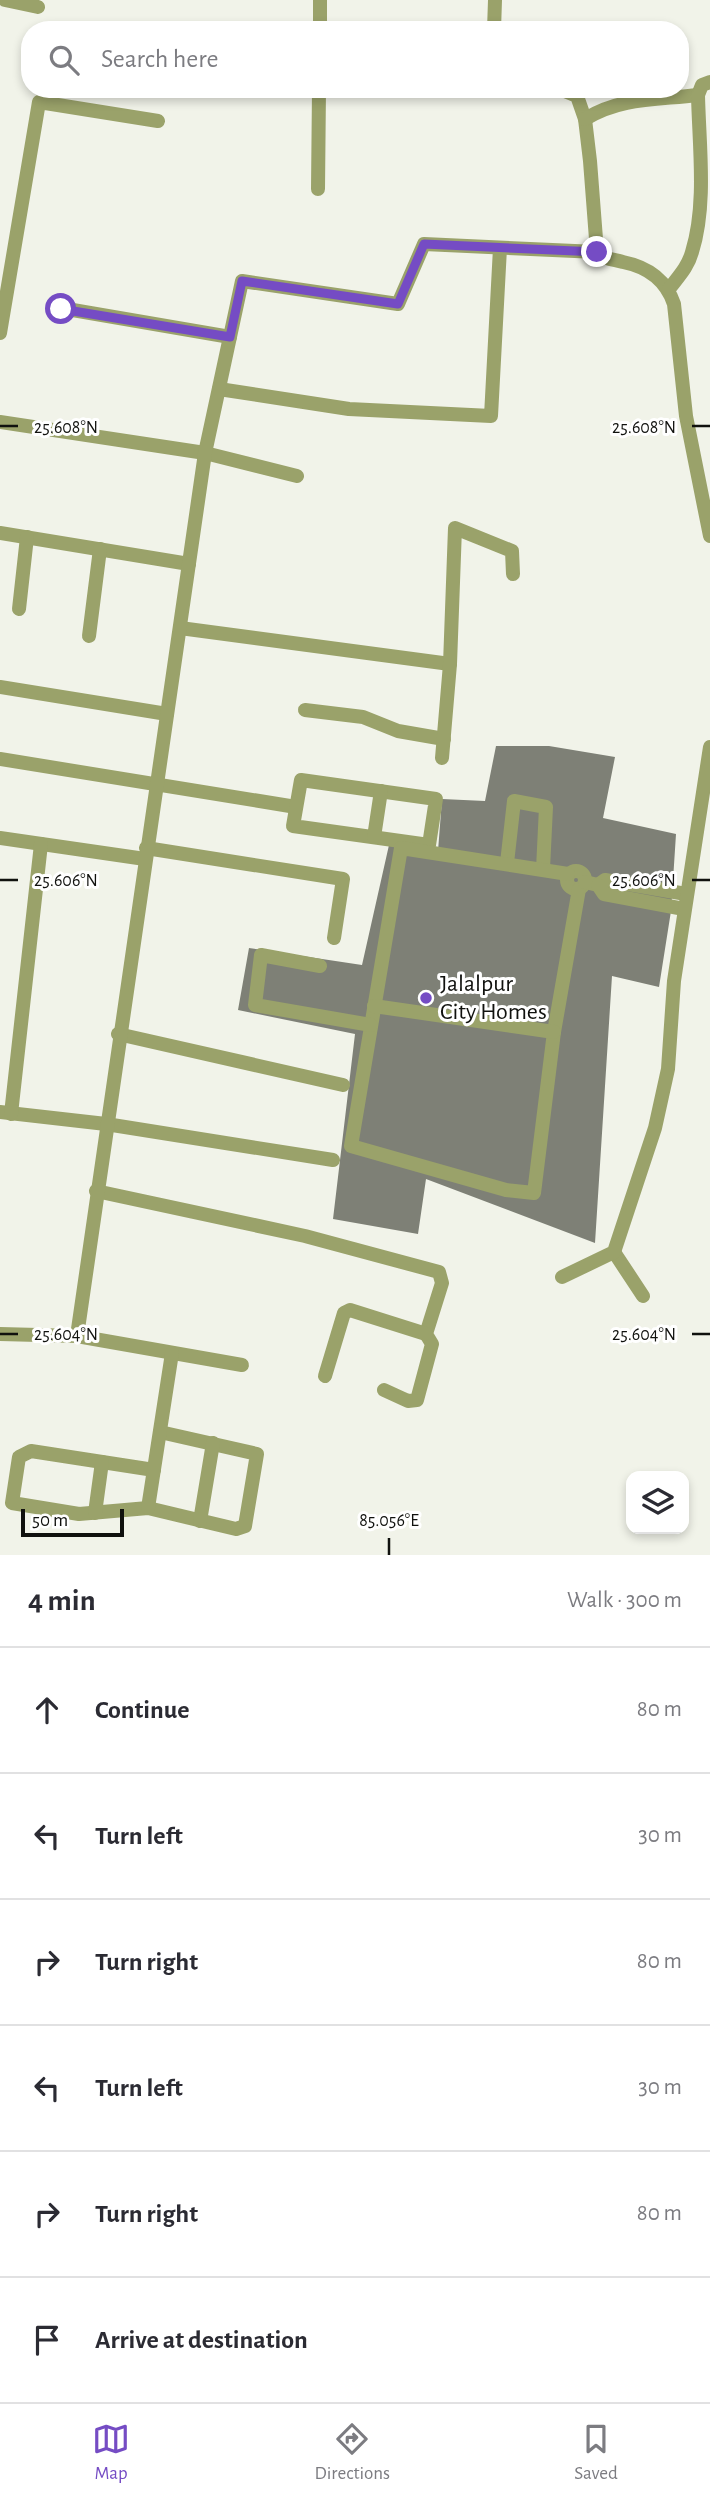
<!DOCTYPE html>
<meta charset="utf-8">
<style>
body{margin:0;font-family:"Alegreya Sans",sans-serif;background:#f7f7f7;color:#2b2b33}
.controls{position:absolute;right:21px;bottom:21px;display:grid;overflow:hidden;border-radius:14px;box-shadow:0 4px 10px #0003}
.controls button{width:63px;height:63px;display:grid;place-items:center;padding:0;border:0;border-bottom:2px solid #e1e1e2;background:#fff;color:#2b2b33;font:35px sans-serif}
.scale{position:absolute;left:21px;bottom:18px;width:103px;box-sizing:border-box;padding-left:7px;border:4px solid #10110e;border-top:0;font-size:19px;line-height:24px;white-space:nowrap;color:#10110e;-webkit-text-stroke:5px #fff;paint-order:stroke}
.stop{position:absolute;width:21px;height:21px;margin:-16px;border:5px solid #754cc4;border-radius:50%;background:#fff}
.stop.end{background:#754cc4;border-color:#fff;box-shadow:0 2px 7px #0008}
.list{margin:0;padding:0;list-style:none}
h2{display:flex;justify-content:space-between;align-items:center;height:91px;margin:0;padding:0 28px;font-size:30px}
h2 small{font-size:23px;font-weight:400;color:#7c7c81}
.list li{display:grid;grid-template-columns:46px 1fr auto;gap:21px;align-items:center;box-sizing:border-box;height:126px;padding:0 28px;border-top:2px solid #e1e1e2}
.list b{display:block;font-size:26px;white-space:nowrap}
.list em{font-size:23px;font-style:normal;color:#7c7c81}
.icon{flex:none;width:38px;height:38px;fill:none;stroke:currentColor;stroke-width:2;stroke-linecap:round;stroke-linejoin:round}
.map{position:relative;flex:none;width:710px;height:1555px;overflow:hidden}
.search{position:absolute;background:#fff;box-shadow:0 4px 10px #0003;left:21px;right:21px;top:21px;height:77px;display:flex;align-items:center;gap:18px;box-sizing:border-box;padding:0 24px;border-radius:28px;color:#7c7c81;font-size:26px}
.sheet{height:847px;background:#fff}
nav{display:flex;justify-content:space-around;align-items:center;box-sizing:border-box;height:98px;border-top:2px solid #e1e1e2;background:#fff;font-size:19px;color:#7c7c81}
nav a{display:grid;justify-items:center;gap:4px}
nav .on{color:#754cc4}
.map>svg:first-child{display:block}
</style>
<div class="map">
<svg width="710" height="1555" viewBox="0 0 710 1555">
<rect width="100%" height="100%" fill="#f1f3e9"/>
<path fill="#7e8076" d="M496,746H549L615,757L603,818L676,834L671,911L659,987L612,976L595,1243L426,1179L418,1234L333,1219L355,1034L238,1010L249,948L362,965L389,845L438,851L442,799L485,801Z"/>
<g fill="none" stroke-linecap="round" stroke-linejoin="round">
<g stroke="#9aa26a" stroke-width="14">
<path d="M5,0L38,7"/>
<path d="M320,30V0"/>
<path d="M494,30L495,0"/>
<path d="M560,89L577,96L585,119L590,161L597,252C606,260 612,259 623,262C648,267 666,280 674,304L686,416L710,536"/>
<path d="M585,119C621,97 657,100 698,95"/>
<path d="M318,189L319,89"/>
<path d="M669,289C678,277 688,267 692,252C707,204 699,145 698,95L702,85L710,82"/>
<path d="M61,308L230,337"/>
<path d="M0,333L39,102L158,121"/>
<path d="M219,389L349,409L491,416L500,248"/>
<path d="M0,422L205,453L297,476"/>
<path d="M0,533L189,564"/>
<path d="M19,609L27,537"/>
<path d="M180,628L450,664"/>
<path d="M89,636L100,549"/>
<path d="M0,687L167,714"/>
<path d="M305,710L363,717L398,731L444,739"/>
<path d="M442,758L450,664L455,528L512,551L513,574"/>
<path d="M0,759L296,807"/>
<path d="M301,780L436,799L429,845L293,826Z"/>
<path d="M374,837L381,791"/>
<path d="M0,838L145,859"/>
<path d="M146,848L343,879L334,938"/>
<path d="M507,863L514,801L546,807L543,869"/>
<circle cx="576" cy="880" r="9"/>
<path d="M568,874L401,848L351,1146L506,1190L534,1193L554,1032L579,889"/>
<path d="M585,882L598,885L605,880L686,894"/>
<path d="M598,885L604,894L684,909"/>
<path d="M320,966L261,955L255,1005L371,1025"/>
<path d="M374,1006L554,1032"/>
<path d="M118,1034L343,1085"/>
<path d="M0,1112L106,1124L333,1160"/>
<path d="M11,1114L41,844"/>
<path d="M96,1191L305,1236L439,1272L442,1283L426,1334L432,1344L417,1400L408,1401L384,1390"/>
<path d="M614,1252L643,1296"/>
<path d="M562,1277L614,1252L655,1128L668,1069L674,981L710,747"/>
<path d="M0,1334L77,1336L205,453L242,281L398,304L424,244L597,252"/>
<path d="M77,1336L242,1365"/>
<path d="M325,1376L344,1313L350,1310L426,1334"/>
<path d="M154,1470L31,1451L19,1457L12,1503L79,1514L148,1508L236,1529L245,1526L257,1454L160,1432"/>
<path d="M148,1508L172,1353"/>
<path d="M95,1513L102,1462"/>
<path d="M200,1521L213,1443"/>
</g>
</g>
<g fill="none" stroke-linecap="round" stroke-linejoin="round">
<path stroke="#754cc4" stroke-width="9" d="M61,309L230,337L242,281L398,304L424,244L597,252"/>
</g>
<path fill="none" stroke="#10110e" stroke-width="2.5" d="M0,426H18M692,426H710M0,880H18M692,880H710M0,1334H18M692,1334H710M389,1538V1555"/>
<circle fill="#754cc4" stroke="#fff" stroke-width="2.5" cx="426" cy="998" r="7"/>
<g text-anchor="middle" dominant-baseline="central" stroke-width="6" stroke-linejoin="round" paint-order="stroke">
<g font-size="24" fill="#10110e" stroke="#fff" text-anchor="start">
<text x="440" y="984">Jalalpur<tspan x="440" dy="28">City Homes</tspan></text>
</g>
</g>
<g font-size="18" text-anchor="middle" fill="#10110e" stroke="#fff" stroke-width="6" stroke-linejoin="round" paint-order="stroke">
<text x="66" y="433">25.608°N</text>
<text x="644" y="433">25.608°N</text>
<text x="66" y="886">25.606°N</text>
<text x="644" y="886">25.606°N</text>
<text x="66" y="1340">25.604°N</text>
<text x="644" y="1340">25.604°N</text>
<text x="389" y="1526">85.056°E</text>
</g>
</svg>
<div class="controls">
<button><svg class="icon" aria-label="layers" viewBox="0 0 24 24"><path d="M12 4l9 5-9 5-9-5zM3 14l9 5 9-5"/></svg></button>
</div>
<div class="scale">50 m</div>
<div class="stop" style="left:61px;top:309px"></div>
<div class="stop end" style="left:597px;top:252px"></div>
<div class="search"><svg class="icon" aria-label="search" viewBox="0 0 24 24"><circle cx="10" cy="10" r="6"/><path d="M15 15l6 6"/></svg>Search here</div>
</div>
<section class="sheet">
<h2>4 min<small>Walk · 300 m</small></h2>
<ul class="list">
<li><svg class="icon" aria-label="ahead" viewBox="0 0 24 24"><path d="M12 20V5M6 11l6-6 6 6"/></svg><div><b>Continue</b></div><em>80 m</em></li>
<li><svg class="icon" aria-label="left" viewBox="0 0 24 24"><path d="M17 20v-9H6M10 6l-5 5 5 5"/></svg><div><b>Turn left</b></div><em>30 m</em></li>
<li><svg class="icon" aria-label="right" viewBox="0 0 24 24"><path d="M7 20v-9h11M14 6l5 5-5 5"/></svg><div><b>Turn right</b></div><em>80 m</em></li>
<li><svg class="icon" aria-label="left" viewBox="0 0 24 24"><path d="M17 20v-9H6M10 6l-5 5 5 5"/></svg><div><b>Turn left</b></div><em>30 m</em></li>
<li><svg class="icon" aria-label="right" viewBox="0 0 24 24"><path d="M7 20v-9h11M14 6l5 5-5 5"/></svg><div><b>Turn right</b></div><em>80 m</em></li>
<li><svg class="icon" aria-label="arrive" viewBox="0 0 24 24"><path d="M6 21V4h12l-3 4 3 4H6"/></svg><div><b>Arrive at destination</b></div></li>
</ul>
</section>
<nav>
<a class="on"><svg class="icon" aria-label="map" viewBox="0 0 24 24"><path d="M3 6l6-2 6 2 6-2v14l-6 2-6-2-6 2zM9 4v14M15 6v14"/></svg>Map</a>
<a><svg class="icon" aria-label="directions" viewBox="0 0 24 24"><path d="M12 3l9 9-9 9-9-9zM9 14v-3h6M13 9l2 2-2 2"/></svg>Directions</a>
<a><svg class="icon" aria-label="saved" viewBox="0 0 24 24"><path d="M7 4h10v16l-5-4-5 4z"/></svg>Saved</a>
</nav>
